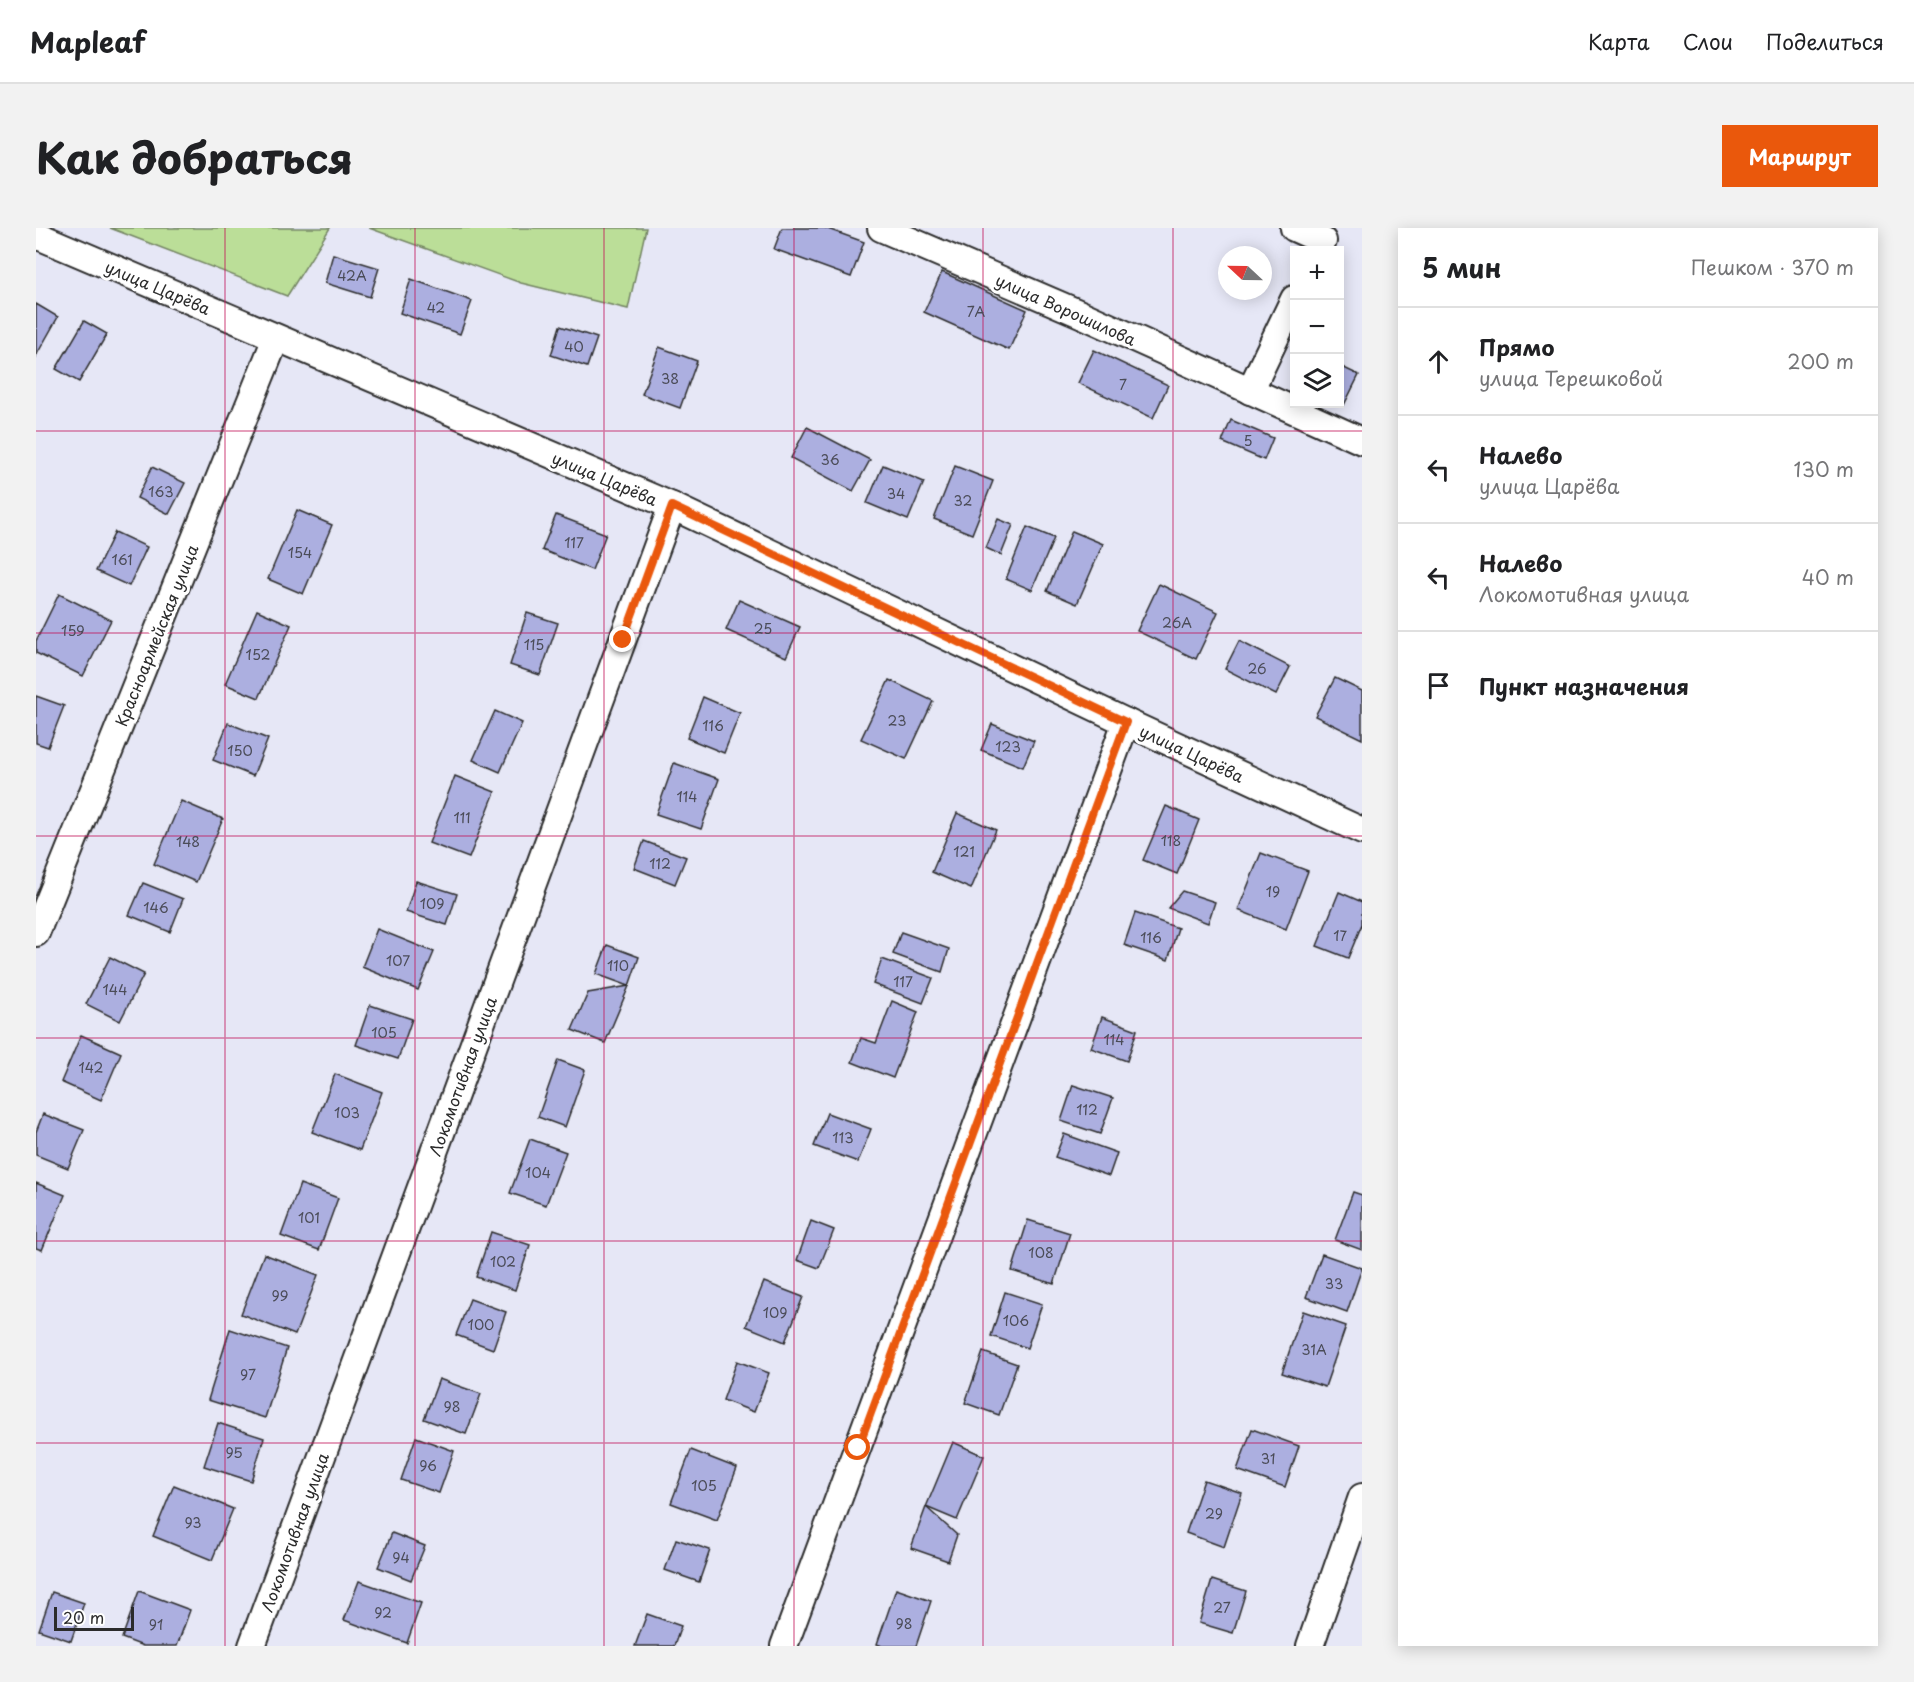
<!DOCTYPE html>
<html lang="ru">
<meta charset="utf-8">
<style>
body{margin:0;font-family:"Playpen Sans",sans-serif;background:#f2f2f2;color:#202124}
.controls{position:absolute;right:18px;top:18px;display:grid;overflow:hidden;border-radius:0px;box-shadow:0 3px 15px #0003}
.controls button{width:54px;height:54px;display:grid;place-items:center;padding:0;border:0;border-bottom:2px solid #e0e0e0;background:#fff;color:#202124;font:30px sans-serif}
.compass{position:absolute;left:1182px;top:18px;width:54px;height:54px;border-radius:50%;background:#fff;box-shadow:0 3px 15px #0003;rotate:292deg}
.scale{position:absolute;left:18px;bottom:15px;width:80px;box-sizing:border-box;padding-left:6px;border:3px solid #2b2b2b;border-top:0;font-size:16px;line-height:21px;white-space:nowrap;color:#2b2b2b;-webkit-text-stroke:4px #fff;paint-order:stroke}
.stop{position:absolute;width:18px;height:18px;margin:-14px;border:4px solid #ea580c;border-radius:50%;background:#fff}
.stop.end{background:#ea580c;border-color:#fff;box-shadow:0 2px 6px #0008}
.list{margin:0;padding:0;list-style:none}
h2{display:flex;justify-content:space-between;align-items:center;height:78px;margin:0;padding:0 24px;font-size:26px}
h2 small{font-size:20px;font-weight:400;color:#757577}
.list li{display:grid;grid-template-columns:39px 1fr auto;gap:18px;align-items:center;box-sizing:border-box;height:108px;padding:0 24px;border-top:2px solid #e0e0e0}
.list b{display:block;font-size:22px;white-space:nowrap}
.list p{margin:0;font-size:20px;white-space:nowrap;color:#757577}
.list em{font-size:20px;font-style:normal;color:#757577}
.icon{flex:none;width:33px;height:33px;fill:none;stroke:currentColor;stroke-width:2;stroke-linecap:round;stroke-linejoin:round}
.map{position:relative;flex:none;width:1326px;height:1418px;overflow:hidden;border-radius:0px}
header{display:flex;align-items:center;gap:36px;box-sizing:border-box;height:84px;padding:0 30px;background:#fff;border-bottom:2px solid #e0e0e0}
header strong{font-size:28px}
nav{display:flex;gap:33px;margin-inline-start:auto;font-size:21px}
.intro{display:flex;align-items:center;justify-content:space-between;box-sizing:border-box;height:144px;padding:0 36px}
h1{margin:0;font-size:42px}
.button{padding:15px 27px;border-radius:0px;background:#ea580c;color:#fff;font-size:21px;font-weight:700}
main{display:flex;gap:36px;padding:0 36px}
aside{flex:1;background:#fff;border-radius:0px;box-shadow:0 3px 15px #0003}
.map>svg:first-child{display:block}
</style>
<header>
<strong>Mapleaf</strong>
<nav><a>Карта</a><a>Слои</a><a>Поделиться</a></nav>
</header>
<div class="intro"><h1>Как добраться</h1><a class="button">Маршрут</a></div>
<main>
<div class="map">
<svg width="1326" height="1418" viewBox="0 0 1326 1418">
<rect width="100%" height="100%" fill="#e6e7f6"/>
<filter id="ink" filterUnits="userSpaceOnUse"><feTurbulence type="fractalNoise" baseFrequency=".0167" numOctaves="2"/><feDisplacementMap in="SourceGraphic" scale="12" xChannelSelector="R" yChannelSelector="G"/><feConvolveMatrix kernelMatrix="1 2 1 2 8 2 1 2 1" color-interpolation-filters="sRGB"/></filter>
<g filter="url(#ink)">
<g fill="#bbde98" stroke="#738462" stroke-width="1.5">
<path d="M74,0H294L251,68Z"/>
<path d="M333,0H610L592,81L485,55Z"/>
</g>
<g fill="#acafe0" stroke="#2b2b2b" stroke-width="1.5">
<path d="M746,0H789L828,14L815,49L738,21Z"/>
<path d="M297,26L343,40L334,69L289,55Z"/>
<path d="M906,44L991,82L973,122L888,84Z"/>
<path d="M375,51L436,73L424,106L364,85Z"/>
<path d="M0,76L22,89L0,128Z"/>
<path d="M48,93L71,106L43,154L20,141Z"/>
<path d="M524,98L561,110L551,139L515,127Z"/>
<path d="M623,119L661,133L644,180L606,166Z"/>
<path d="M1058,122L1132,157L1117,190L1042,155Z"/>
<path d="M1304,138L1323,147L1308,177L1304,175Z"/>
<path d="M1195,192L1237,210L1228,232L1186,214Z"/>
<path d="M771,199L834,232L817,263L755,230Z"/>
<path d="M847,237L888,254L872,292L831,275Z"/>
<path d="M919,238L957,253L936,306L898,291Z"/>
<path d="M116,239L149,255L133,286L101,270Z"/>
<path d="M261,282L296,297L267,366L232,351Z"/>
<path d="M520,287L570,306L556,342L506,322Z"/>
<path d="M962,291L977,297L965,327L950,320Z"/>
<path d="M991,299L1018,310L996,362L970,351Z"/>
<path d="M1036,303L1067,316L1041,376L1011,363Z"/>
<path d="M79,304L111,319L93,358L60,343Z"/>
<path d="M1123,356L1182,384L1160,431L1101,403Z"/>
<path d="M23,366L75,392L47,448L0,425V413Z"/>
<path d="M703,372L764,399L750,429L690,402Z"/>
<path d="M221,382L255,397L223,470L189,456Z"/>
<path d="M491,385L522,395L504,447L474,437Z"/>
<path d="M1203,413L1254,439L1240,467L1189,441Z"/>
<path d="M1299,450L1326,463V511L1279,488Z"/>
<path d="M853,452L897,473L870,531L825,511Z"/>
<path d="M0,468L28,478L12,519L0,515Z"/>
<path d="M667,469L704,485L688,525L651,510Z"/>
<path d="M459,483L486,495L464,544L437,532Z"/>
<path d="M192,495L232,511L217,548L177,532Z"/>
<path d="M956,496L998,513L987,539L945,522Z"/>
<path d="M638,535L683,551L665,601L620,586Z"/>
<path d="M419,548L459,564L433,630L393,615Z"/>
<path d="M145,573L187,591L160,654L118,636Z"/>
<path d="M1130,578L1163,592L1141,646L1107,632Z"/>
<path d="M921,585L960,602L935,661L896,644Z"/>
<path d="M608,613L650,629L639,656L598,640Z"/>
<path d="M1225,625L1272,643L1250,701L1202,682Z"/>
<path d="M380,653L421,666L411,697L370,684Z"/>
<path d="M107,655L147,671L134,704L93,687Z"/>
<path d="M1146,663L1179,674L1172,695L1132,680Z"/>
<path d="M1303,664L1326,674V696L1312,730L1281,718Z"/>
<path d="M1099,685L1142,700L1132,732L1088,717Z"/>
<path d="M341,701L398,724L382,762L326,739Z"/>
<path d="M865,704L913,721L906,744L857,726Z"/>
<path d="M571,717L603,729L593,758L560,746Z"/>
<path d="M74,729L108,746L84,793L50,776Z"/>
<path d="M846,731L897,750L887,775L837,756Z"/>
<path d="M593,758L569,815L536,802L552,765Z"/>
<path d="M856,773L882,784L857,850L816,834L825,810L840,815Z"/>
<path d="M334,777L376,791L362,831L320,817Z"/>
<path d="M1066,789L1101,802L1091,833L1055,820Z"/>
<path d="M45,807L85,825L65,872L25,854Z"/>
<path d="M522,832L549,842L529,899L502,889Z"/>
<path d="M299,846L346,864L324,922L276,904Z"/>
<path d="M1037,857L1077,870L1064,906L1025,893Z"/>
<path d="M791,885L835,901L822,934L778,918Z"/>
<path d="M7,886L48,902L32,940L0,927V904Z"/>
<path d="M1028,906L1081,925L1073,948L1019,929Z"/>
<path d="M494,911L530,924L510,977L474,965Z"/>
<path d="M0,955L29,967L6,1022L0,1020Z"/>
<path d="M264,956L302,970L283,1022L245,1008Z"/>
<path d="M1317,964L1326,967V1022L1299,1012Z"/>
<path d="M992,992L1034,1005L1018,1056L976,1043Z"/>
<path d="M775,993L798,1002L783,1040L761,1032Z"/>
<path d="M455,1004L494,1017L479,1062L440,1049Z"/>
<path d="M228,1026L282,1047L259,1107L205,1086Z"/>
<path d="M1286,1026L1326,1040L1311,1084L1270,1069Z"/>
<path d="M728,1054L767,1069L749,1114L710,1098Z"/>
<path d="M969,1064L1006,1076L991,1120L955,1108Z"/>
<path d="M434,1071L470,1084L457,1121L420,1107Z"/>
<path d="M1267,1083L1310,1098L1289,1159L1246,1145Z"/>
<path d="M194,1101L251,1120L229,1190L172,1172Z"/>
<path d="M947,1124L981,1136L963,1187L929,1175Z"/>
<path d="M701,1133L733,1145L718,1184L687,1172Z"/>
<path d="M403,1151L445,1166L430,1206L388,1191Z"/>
<path d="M182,1195L228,1210L215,1253L168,1238Z"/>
<path d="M1216,1201L1263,1218L1249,1259L1201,1242Z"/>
<path d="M380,1209L418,1223L403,1265L365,1252Z"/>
<path d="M917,1214L948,1228L921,1292L890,1279Z"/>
<path d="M655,1222L701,1240L681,1292L635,1275Z"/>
<path d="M1168,1252L1206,1265L1188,1319L1150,1305Z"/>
<path d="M138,1257L197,1281L176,1332L117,1308Z"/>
<path d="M890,1279L921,1307L912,1333L875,1320Z"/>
<path d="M356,1305L389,1318L375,1352L342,1339Z"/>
<path d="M640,1311L674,1322L663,1354L629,1342Z"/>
<path d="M1176,1352L1210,1363L1197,1405L1163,1395Z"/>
<path d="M323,1353L385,1375L371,1415L308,1392Z"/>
<path d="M860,1361L895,1373L880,1418H846L841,1416Z"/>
<path d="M103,1363L154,1382L141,1418H107L86,1410Z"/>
<path d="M16,1364L48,1375L35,1413L3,1402Z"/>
<path d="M611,1386L645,1398L638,1418H599Z"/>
</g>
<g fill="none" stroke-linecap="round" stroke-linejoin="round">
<g stroke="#2b2b2b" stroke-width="30">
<g id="street">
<path d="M845,0L1047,87L1326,213"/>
<path d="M1258,0L1287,13L1282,22"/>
<path d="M0,7L636,278L1090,494L1326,603"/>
<path d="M1214,163L1258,71"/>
<path d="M0,705L240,110"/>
<path d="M216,1418L636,278"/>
<path d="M748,1418L1090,494"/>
<path d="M1274,1418L1326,1269"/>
</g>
</g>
<use href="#street" stroke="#fff" stroke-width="26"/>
</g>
</g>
<g fill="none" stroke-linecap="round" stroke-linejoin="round" filter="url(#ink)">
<path stroke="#ea580c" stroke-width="8" d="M587,412L636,278L1090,494L822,1220"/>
</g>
<path fill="none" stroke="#c2185b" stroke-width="1.5" stroke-opacity="0.55" d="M189,0V1418M379,0V1418M568,0V1418M758,0V1418M947,0V1418M1137,0V1418M0,203H1326M0,405H1326M0,608H1326M0,810H1326M0,1013H1326M0,1215H1326"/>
<g text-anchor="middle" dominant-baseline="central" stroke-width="6" stroke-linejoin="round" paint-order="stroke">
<g font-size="14" fill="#4b4c58">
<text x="316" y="47">42А</text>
<text x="400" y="79">42</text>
<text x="940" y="83">7А</text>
<text x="538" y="118">40</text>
<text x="634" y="150">38</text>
<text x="1087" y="156">7</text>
<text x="1212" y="212">5</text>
<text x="794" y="231">36</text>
<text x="125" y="263">163</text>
<text x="860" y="265">34</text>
<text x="927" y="272">32</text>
<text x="538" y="314">117</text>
<text x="264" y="324">154</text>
<text x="86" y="331">161</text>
<text x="1141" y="394">26А</text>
<text x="727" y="400">25</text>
<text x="37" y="402">159</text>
<text x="498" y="416">115</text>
<text x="222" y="426">152</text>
<text x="1221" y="440">26</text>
<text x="861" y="492">23</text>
<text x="677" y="497">116</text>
<text x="972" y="518">123</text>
<text x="204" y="522">150</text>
<text x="651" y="568">114</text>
<text x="426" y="589">111</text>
<text x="1135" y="612">118</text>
<text x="152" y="613">148</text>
<text x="928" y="623">121</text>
<text x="624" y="635">112</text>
<text x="1237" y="663">19</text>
<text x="396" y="675">109</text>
<text x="120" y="679">146</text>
<text x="1304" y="707">17</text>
<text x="1115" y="709">116</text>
<text x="362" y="732">107</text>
<text x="582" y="737">110</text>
<text x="867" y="753">117</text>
<text x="79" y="761">144</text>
<text x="348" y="804">105</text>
<text x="1078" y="811">114</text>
<text x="55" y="839">142</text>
<text x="1051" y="881">112</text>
<text x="311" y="884">103</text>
<text x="807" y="909">113</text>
<text x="502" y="944">104</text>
<text x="273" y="989">101</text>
<text x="1005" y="1024">108</text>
<text x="467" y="1033">102</text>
<text x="1298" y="1055">33</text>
<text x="244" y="1067">99</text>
<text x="739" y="1084">109</text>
<text x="980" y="1092">106</text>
<text x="445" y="1096">100</text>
<text x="1278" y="1121">31А</text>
<text x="212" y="1146">97</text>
<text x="416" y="1178">98</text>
<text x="198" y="1224">95</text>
<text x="1232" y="1230">31</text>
<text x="392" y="1237">96</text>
<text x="668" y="1257">105</text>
<text x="1178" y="1285">29</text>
<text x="157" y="1294">93</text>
<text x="365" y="1329">94</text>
<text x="1186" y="1379">27</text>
<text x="347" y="1384">92</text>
<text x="868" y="1395">98</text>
<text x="120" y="1396">91</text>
</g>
<g font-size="16" fill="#2b2b2b" stroke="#fff">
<text transform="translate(122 59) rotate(23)">улица Царёва</text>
<text transform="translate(1030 81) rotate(24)">улица Ворошилова</text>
<text transform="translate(569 250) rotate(23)">улица Царёва</text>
<text transform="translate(120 407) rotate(-68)">Красноармейская улица</text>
<text transform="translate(1156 525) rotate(25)">улица Царёва</text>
<text transform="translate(426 848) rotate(-70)">Локомотивная улица</text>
<text transform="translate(258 1304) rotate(-70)">Локомотивная улица</text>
</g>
</g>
</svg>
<div class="controls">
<button>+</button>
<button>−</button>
<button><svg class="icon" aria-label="layers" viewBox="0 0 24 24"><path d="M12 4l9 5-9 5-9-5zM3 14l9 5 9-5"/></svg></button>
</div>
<svg class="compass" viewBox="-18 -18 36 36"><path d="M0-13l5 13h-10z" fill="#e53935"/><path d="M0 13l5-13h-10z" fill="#757577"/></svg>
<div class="scale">20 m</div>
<div class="stop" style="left:822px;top:1220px"></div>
<div class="stop end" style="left:587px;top:412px"></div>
</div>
<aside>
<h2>5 мин<small>Пешком · 370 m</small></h2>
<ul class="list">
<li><svg class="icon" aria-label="ahead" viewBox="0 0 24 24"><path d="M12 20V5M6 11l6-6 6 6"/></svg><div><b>Прямо</b><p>улица Терешковой</p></div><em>200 m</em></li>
<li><svg class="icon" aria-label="left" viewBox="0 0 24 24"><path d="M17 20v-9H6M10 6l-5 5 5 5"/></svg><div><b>Налево</b><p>улица Царёва</p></div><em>130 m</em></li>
<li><svg class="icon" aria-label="left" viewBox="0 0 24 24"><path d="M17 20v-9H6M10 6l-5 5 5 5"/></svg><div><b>Налево</b><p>Локомотивная улица</p></div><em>40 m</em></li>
<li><svg class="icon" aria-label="arrive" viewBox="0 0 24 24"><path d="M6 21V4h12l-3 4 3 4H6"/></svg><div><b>Пункт назначения</b></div></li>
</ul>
</aside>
</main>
